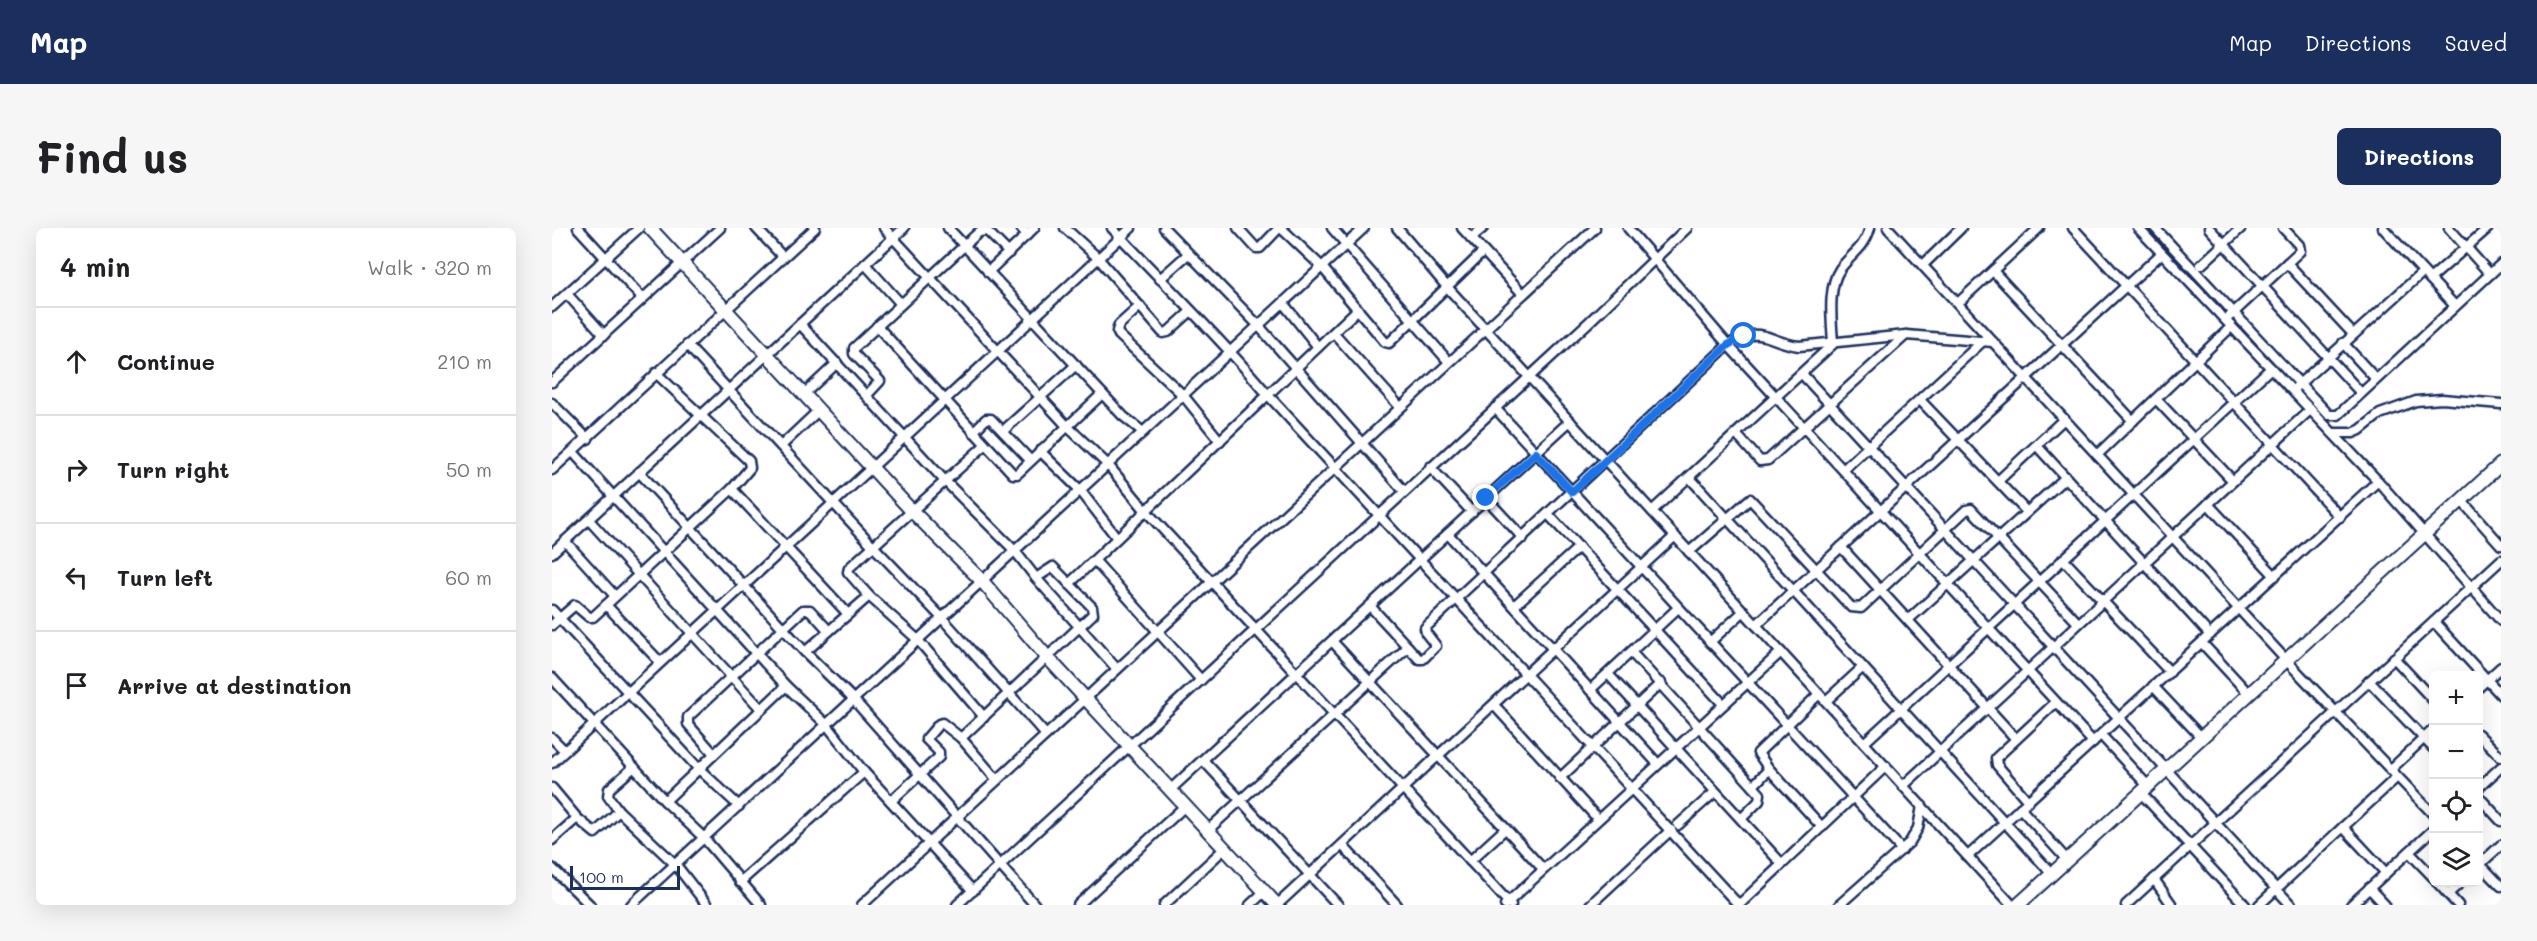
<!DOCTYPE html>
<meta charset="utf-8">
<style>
body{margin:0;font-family:Mali,sans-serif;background:#f6f6f6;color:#202124}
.controls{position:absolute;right:18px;bottom:18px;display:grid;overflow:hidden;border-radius:9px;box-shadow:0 6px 24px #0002}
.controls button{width:54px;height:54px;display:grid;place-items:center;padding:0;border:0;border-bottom:2px solid #e0e0e0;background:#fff;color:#202124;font:30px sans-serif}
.scale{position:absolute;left:18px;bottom:15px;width:110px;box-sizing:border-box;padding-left:6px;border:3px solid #1b2f5e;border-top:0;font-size:16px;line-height:21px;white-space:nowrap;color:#1b2f5e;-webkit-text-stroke:4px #fff;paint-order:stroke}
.stop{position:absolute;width:18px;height:18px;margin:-14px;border:4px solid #1a73e8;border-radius:50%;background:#fff}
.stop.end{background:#1a73e8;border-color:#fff;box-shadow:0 2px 6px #0008}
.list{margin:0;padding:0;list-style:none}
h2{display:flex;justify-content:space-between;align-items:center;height:78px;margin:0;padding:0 24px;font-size:26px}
h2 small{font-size:20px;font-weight:400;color:#757577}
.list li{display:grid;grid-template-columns:39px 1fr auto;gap:18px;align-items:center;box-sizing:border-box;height:108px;padding:0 24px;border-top:2px solid #e0e0e0}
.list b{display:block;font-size:22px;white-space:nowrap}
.list em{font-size:20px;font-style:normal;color:#757577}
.icon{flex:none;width:33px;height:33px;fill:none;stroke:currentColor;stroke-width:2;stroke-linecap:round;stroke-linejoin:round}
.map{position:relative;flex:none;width:1949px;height:677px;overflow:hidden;border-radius:9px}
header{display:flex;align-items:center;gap:36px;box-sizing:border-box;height:84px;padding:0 30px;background:#1b2f5e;color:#fff}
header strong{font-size:28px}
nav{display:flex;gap:33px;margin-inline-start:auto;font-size:21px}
.intro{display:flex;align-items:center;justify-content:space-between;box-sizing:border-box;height:144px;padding:0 36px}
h1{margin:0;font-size:42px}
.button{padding:15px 27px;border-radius:9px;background:#1b2f5e;color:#fff;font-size:21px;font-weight:700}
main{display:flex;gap:36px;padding:0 36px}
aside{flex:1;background:#fff;border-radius:9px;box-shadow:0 6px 24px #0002}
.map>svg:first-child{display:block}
</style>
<header>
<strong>Map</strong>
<nav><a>Map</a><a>Directions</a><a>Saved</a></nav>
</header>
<div class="intro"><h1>Find us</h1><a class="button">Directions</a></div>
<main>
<aside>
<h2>4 min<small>Walk · 320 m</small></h2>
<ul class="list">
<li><svg class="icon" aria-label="ahead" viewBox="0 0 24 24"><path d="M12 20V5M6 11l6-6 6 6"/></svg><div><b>Continue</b></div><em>210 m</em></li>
<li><svg class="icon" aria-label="right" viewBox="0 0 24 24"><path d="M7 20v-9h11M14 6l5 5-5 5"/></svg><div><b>Turn right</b></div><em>50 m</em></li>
<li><svg class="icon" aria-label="left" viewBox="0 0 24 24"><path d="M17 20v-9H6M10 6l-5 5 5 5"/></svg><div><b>Turn left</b></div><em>60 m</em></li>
<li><svg class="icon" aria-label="arrive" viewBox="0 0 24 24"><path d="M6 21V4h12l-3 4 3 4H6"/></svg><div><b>Arrive at destination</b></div></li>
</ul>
</aside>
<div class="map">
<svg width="1949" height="677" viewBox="0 0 1949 677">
<rect width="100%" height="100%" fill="#fff"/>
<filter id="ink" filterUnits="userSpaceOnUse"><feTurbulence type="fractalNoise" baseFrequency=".0167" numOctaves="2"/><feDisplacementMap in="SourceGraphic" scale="12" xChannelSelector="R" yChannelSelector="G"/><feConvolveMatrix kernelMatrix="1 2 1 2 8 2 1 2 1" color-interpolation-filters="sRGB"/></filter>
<g filter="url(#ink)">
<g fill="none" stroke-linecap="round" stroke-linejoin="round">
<path stroke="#6197b4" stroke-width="2" d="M1144,625L1187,671"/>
<g stroke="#1b2f5e" stroke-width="13">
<g id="street">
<path d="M26,0L90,70"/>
<path d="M204,0L231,29"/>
<path d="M332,0L515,198L556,237L594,283L959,677"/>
<path d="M396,0L571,188L591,204"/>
<path d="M469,0L475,7"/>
<path d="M513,0L546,30L611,105L616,104L638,84"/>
<path d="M560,0C612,56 667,108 716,167L1184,674L1189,675L1334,538"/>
<path d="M612,0L706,97L852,263"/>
<path d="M686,0L704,20H708L727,0"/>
<path d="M729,0L770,39L833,114L837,115L931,24"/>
<path d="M780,0L897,134"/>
<path d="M845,0L896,60L1460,677"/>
<path d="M910,0L971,66"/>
<path d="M1076,0L1176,117L1541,514"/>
<path d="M1336,0L1734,432L1882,587"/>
<path d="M1521,0L1788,289"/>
<path d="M1586,0L1826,253L1949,393"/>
<path d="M1603,0L1777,187H1786L1949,36"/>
<path d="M1657,0L1809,165"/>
<path d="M1831,0L1903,78"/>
<path d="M1897,0L1938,46"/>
<path d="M919,10L931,0"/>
<path d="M1735,35L1801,106"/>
<path d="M313,36L349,76"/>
<path d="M1371,37L1409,0"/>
<path d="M1649,37L1689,0"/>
<path d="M1441,43L1581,193"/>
<path d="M436,44L482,0"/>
<path d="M608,51L636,26"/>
<path d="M1878,51L1936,0"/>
<path d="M15,66L52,107"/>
<path d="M731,75L766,119"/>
<path d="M1406,75L1487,0"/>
<path d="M588,78L567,97L565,103L567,107L631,167L668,213"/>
<path d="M0,79L87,0"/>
<path d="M1678,88L1748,23L1747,17L1731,0"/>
<path d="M248,96L392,252L463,323L484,350L565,441"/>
<path d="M325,98L461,246H465L550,166"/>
<path d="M782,105L848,179"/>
<path d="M1791,115L1824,151"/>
<path d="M135,117L321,318L390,390L494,507"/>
<path d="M1250,146L1739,677"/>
<path d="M0,154L168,0"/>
<path d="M1745,158L1871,44"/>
<path d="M252,166L285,135"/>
<path d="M315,167L328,153L302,126V120L427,4L435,3L457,25"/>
<path d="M1604,171L1681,253"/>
<path d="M1368,172L1475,284"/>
<path d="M0,175L36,211"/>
<path d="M943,180L1350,622"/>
<path d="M451,203L524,137"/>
<path d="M421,204L434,191H439L478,232"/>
<path d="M1781,205H1801L1808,202L1828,186L1864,173L1890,171L1949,176"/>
<path d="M1184,206L1208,233L1216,232L1354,107"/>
<path d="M229,218L267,182"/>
<path d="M1485,218L1658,407"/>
<path d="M488,223L528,262L565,310"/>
<path d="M21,224L234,458L275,497L312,544L421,663"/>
<path d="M1545,227L1679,99"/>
<path d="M878,239L920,284"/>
<path d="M1292,241L1432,112"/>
<path d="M0,242L263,0"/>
<path d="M87,244L253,424L301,471L483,677"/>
<path d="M1137,249L1500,646"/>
<path d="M1446,253L1512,191"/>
<path d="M180,261L296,386"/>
<path d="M934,270L971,310"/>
<path d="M1909,272L1949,317"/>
<path d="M1656,276L1723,348"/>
<path d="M1100,283L1281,116C1280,94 1275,60 1288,41C1300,25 1312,21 1318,0"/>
<path d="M996,286L1171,476"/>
<path d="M37,292L209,481"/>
<path d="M896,306L1106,536"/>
<path d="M13,313L63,368"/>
<path d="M1289,319L1464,511"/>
<path d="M1137,324L1198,271L1299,379L1309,380L1414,282L1419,281L1526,395"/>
<path d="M0,325L352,0"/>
<path d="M1511,331L1618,444"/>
<path d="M543,333L649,452"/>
<path d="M517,356L806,81"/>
<path d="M54,377L108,434"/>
<path d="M818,378L867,431H871L884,418L874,405L873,400L1176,117C1212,96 1212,113 1247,118L1354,107L1441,114"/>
<path d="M962,378L1027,319"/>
<path d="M0,382L147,541L187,578"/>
<path d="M1356,392L1514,249"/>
<path d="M1882,394L1949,467"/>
<path d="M0,397L23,377L37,389H41L180,261L198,240L197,233L104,145"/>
<path d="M1204,397L1609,26"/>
<path d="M780,413L991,641"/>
<path d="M1158,414L1192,383"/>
<path d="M1650,415L1697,466"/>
<path d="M253,424L317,368"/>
<path d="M1079,424L1208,566L1207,573L1189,591"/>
<path d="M1842,430L1882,473"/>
<path d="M1056,446L1230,636"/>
<path d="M0,450L113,573L152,610L209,677"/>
<path d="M1817,453L1882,521"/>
<path d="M1601,458L1649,509"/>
<path d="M1926,460L1949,439"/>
<path d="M1038,462L1126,380"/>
<path d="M1267,466L1206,525L1217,541L1270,599"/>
<path d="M1274,473L1311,439"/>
<path d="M942,477L1046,591"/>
<path d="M432,489L366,412L317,368L296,344L297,340L433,217"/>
<path d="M1926,506L1949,529"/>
<path d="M1549,507L1596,558"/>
<path d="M0,510L13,523"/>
<path d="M409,510L541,386L540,379L501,339L484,350"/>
<path d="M1312,515L1719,140"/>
<path d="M162,526L136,496V489L251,382H258L277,403"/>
<path d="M651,532L786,677"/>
<path d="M0,535L579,0"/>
<path d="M82,539L57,561L56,568L67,583L124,637L155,677"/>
<path d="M1838,542L1882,501"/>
<path d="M1008,550L1109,455"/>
<path d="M1201,558L1217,541"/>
<path d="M1351,558L1759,181"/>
<path d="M0,560L25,590L43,605L67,583"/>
<path d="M1926,560L1949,539"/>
<path d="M618,562L1018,193"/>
<path d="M1589,565L1693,677"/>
<path d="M1926,568L1949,593"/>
<path d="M113,573L234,458"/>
<path d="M339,573L387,529V524L374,511L387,496L390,495L409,510L445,552"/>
<path d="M1476,573L1445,537L1444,530L1504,474"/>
<path d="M1468,580L1515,632"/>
<path d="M1126,597L1163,564"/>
<path d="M1791,599L1834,645"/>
<path d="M656,602L856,419"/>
<path d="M0,612L25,590"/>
<path d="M790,617L845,677"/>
<path d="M1857,624L1882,650"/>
<path d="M1416,628L1826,253"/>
<path d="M918,633L953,601"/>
<path d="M1926,634L1949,658"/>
<path d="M1926,638L1949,617"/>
<path d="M0,640L38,677"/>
<path d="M1602,651L1620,677"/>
<path d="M188,654L312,544"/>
<path d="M1885,654L1906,677"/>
<path d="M1817,660L1833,677"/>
<path d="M1896,666L1909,654"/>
<path d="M79,677L812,0"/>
<path d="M310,677L1043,0"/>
<path d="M405,677L1037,94L1135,0"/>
<path d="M526,677L633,578"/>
<path d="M612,677L672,621"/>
<path d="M698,677L712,664"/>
<path d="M725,677L1123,308"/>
<path d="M953,677L1229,424"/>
<path d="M1038,677L1119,602"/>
<path d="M1287,677L1358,614L1366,600L1370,578"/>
<path d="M1574,677L1949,332"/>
<path d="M1707,677L1845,549"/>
<path d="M1799,677L1882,601"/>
</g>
</g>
<g stroke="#1b2f5e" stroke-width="16">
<g id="secondary">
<path d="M98,0L359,282L430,353L495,429L725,677"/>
<path d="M1466,677L1949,236"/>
</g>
</g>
<use href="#street" stroke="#fff" stroke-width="8"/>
<use href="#secondary" stroke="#fff" stroke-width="12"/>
</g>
</g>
<g fill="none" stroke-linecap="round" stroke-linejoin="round" filter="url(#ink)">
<path stroke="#1a73e8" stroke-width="8" d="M934,270L984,225L1020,264L1176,117L1192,108"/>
</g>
</svg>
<div class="controls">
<button>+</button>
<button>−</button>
<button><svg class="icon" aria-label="locate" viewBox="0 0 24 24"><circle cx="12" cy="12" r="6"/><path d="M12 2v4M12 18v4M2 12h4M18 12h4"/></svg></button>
<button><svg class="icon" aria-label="layers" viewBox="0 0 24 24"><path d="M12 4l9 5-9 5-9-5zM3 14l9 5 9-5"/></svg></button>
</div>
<div class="scale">100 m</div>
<div class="stop" style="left:1192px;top:108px"></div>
<div class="stop end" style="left:934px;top:270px"></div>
</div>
</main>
